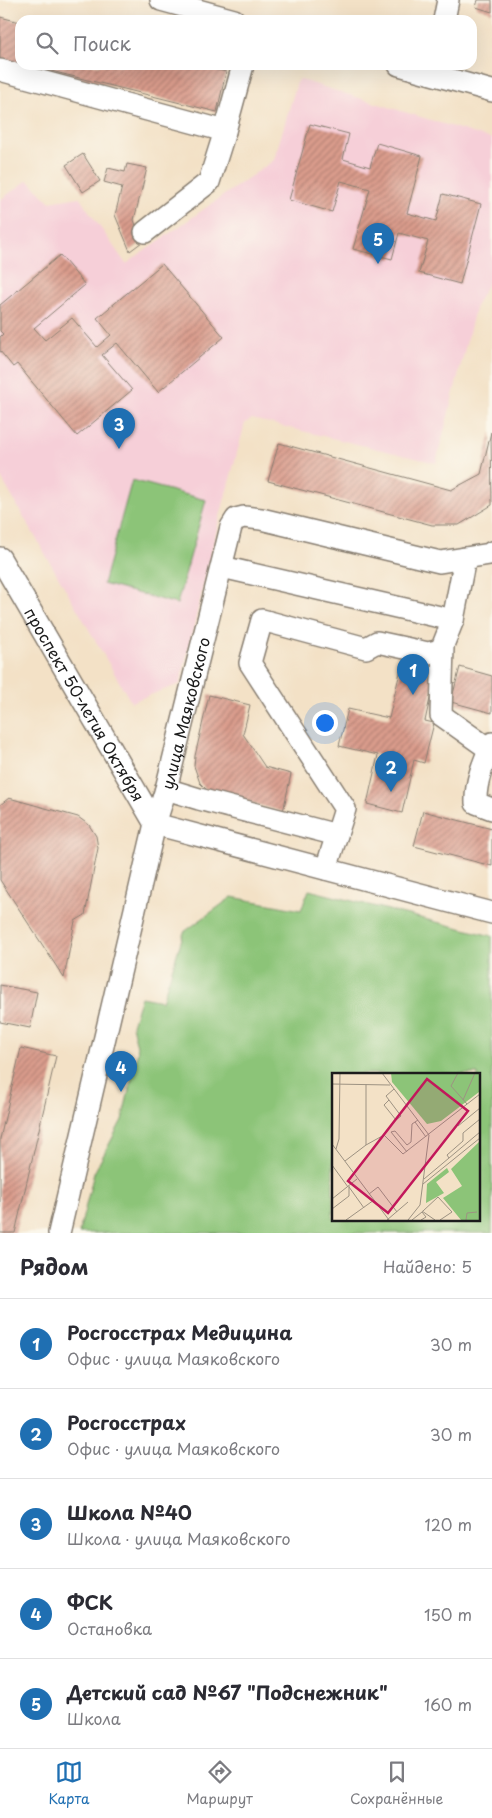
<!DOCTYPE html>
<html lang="ru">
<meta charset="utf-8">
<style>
body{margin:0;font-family:"Playpen Sans",sans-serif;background:#f7f7f7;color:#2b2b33}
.you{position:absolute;left:324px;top:722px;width:18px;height:18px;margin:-12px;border:4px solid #fff;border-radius:50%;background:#1a73e8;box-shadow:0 0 0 8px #1a73e833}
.badge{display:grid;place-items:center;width:32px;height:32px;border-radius:50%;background:#1f6fb2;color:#fff;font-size:16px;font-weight:700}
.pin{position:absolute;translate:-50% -41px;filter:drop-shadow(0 1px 2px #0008)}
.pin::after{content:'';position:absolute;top:26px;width:18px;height:15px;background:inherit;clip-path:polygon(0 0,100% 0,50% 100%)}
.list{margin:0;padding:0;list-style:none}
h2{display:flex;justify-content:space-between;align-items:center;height:65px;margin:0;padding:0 20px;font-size:21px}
h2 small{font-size:16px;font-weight:400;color:#7c7c81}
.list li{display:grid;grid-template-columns:32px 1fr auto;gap:15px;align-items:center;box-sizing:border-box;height:90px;padding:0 20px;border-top:1px solid #e1e1e2}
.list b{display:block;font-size:19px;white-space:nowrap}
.list p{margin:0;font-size:16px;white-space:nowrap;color:#7c7c81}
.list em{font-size:16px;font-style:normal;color:#7c7c81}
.icon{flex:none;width:28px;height:28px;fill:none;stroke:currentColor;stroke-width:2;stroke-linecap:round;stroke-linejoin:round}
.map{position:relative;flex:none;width:492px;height:1233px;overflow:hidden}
.search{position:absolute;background:#fff;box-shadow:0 5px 20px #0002;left:15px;right:15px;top:15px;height:55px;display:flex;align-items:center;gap:12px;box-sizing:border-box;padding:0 18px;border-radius:15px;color:#7c7c81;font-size:19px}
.sheet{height:515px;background:#fff}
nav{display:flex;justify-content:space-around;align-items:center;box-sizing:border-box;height:70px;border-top:1px solid #e1e1e2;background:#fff;font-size:14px;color:#7c7c81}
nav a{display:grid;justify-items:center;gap:2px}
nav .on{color:#1f6fb2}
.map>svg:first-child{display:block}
</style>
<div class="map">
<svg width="492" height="1233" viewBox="0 0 492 1233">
<defs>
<pattern id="building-hatch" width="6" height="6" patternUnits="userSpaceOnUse" patternTransform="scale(1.25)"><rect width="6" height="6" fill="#da9c8c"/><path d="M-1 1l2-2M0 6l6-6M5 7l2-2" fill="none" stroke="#b07e72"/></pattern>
</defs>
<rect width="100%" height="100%" fill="#fbf7ec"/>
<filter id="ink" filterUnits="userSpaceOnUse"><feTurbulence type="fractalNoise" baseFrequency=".02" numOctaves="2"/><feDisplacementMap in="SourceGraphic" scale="10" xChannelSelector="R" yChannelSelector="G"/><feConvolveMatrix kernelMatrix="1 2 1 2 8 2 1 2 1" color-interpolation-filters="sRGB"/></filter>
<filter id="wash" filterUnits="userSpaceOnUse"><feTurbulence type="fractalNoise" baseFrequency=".0096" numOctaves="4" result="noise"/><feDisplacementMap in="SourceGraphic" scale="20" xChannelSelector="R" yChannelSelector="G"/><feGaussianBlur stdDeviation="1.12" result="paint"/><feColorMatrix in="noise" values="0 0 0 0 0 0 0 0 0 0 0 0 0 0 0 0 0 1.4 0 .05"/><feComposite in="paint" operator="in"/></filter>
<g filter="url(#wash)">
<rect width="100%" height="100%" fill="#f3e1c6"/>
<path fill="#f6cfd8" d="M298,79L492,139V276L476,305L436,463L252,419L245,423L218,524L180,684L131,702L0,476V200L28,180L50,202L79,197L126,264L274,160Z"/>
<g fill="#8cc478" stroke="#54704a" fill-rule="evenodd">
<path d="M132,480L206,500L177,604L103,584Z"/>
<path d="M309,890L492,936V1233H79L94,1173L122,1120L138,1051L132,1025L141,997L162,1001L184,932L232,897L301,910ZM333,1074H478V1219H333Z"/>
</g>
<g id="blocks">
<g fill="url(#building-hatch)">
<path d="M478,0H492V12L476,7Z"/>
<path d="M0,17L20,22V64L0,59Z"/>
<path d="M27,65H198L226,72L217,112Z"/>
<path d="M310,124L349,134L343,159L370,167L377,143L422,156L407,213L436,221L443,194L481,204L460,284L419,273L428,241L399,233L392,259L353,249L370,189L341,181L332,212L289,200Z"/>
<path d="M83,154L100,181L83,192L66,165Z"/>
<path d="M127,164L147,168L134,220L142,242L130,251L115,215L122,187L104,182L108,168L125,172Z"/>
<path d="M60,255L85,285L34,328L45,340L72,318L97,347L111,335L97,318L162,264L224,337L158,392L117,343L102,355L132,390L77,436L17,364L13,367L0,351V337L3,334L0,331V305Z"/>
<path d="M491,432L492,505L459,525H432L268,481L279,443L451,490L481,474Z"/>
<path d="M460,667L492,676V713L451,702Z"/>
<path d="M401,668L435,676L425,721L434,723L424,763L414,760L402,813L367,804L378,755L339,746L348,709L389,718Z"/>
<path d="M209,695L250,705L243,734L265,767L291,774L283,812L207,790L200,783L194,766L195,756Z"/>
<path d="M9,798L78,817L89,825L96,836L98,848L85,915L75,921L64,978L0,880V805Z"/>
<path d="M423,811L492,829V866L414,846Z"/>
<path d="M0,985L37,992L30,1028L0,1022Z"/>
<path d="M21,1048L56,1056L15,1233H0V1139Z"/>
</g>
</g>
</g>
<g filter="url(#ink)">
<use href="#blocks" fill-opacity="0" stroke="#887e71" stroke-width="1"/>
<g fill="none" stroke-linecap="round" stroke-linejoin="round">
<g stroke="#887e71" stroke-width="24">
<g id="minor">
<path d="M161,0L234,20"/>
<path d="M444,20L448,0"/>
<path d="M399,65L492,91"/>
<path d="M0,70L225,131L243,65"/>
<path d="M145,232L209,182L225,131"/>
<path id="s1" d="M0,558L155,824"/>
<path d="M222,567L453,620L441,650L428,653L377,642L366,648L262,620L250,663L345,809L326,869"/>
<path d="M453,620L465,558"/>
<path d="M443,647L441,715L489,749"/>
<path d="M492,743C484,761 475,782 476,803L492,809"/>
<path d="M166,789L199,799L337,835"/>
<path d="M155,824L492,913"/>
<path id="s2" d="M59,1233L155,824L166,789L231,527L236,519L244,517L261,519L440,562L490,554L492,552"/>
</g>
</g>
<use href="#minor" stroke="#fff" stroke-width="21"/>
</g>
</g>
<g text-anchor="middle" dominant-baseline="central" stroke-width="4" stroke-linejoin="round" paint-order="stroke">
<g font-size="16" fill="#1c1c1c" stroke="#fbf7ec">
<text stroke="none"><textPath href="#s1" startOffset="169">проспект 50-летия Октября</textPath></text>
<text stroke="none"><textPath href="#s2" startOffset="535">улица Маяковского</textPath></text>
</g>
</g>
<g transform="translate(332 1073)">
<rect width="148" height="148" fill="#f3e1c6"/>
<path d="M59,0H147V19L109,48L95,51L60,9Z" fill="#8cc478"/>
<path d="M147,69V147H129L111,125L130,113L119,96ZM115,95L117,99L104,109L112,120L94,130L95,111Z" fill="#8cc478"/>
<path fill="none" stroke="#9d9282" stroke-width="1" d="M50,0L97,62M126,0L119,13L135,31M0,11L58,12M57,27L52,32L64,47L69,43L54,23L62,16M131,27L143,0M83,49L94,64M126,53L148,35M0,71L57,147M34,72L52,62L71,81L148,21M4,76L7,66L8,0M75,79L59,59L63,58L75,72L79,69L80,51L86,47M117,85L115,82L131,68V60L148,46M13,88L34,72V11M0,92L16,114M92,106L148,59M91,111L148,65M17,114L32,135M37,121L46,114L65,139M0,126L25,106M0,136L17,123V113M90,138L103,147M91,138L106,124L120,139L108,147M14,147L42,127M55,147L76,129M76,147L88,132L97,62M80,147L90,139L94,144L89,147M134,147L135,140L145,139"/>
<path fill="#c2185b" fill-opacity="0.15" stroke="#c2185b" stroke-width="2.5" d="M95,6L136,38L56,140L16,108Z"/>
<rect width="148" height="148" fill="none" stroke="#1c1c1c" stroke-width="2.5"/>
</g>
</svg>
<div class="you"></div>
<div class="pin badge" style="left:413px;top:695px">1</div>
<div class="pin badge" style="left:391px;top:792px">2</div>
<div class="pin badge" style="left:119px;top:449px">3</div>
<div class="pin badge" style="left:121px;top:1092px">4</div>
<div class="pin badge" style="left:378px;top:264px">5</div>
<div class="search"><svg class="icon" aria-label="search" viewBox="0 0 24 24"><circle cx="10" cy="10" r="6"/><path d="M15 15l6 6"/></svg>Поиск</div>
</div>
<section class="sheet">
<h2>Рядом<small>Найдено: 5</small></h2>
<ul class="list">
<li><span class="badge">1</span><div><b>Росгосстрах Медицина</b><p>Офис · улица Маяковского</p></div><em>30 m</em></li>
<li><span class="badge">2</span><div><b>Росгосстрах</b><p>Офис · улица Маяковского</p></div><em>30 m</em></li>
<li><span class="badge">3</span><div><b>Школа №40</b><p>Школа · улица Маяковского</p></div><em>120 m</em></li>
<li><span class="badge">4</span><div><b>ФСК</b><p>Остановка</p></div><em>150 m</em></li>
<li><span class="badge">5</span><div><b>Детский сад №67 &quot;Подснежник&quot;</b><p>Школа</p></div><em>160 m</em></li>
</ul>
</section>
<nav>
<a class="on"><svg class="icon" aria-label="map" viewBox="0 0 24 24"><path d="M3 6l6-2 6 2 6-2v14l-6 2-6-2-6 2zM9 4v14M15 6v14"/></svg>Карта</a>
<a><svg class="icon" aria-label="directions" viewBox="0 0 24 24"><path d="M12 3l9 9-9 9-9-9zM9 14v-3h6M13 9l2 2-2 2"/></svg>Маршрут</a>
<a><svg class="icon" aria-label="saved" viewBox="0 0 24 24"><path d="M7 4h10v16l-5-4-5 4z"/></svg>Сохранённые</a>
</nav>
